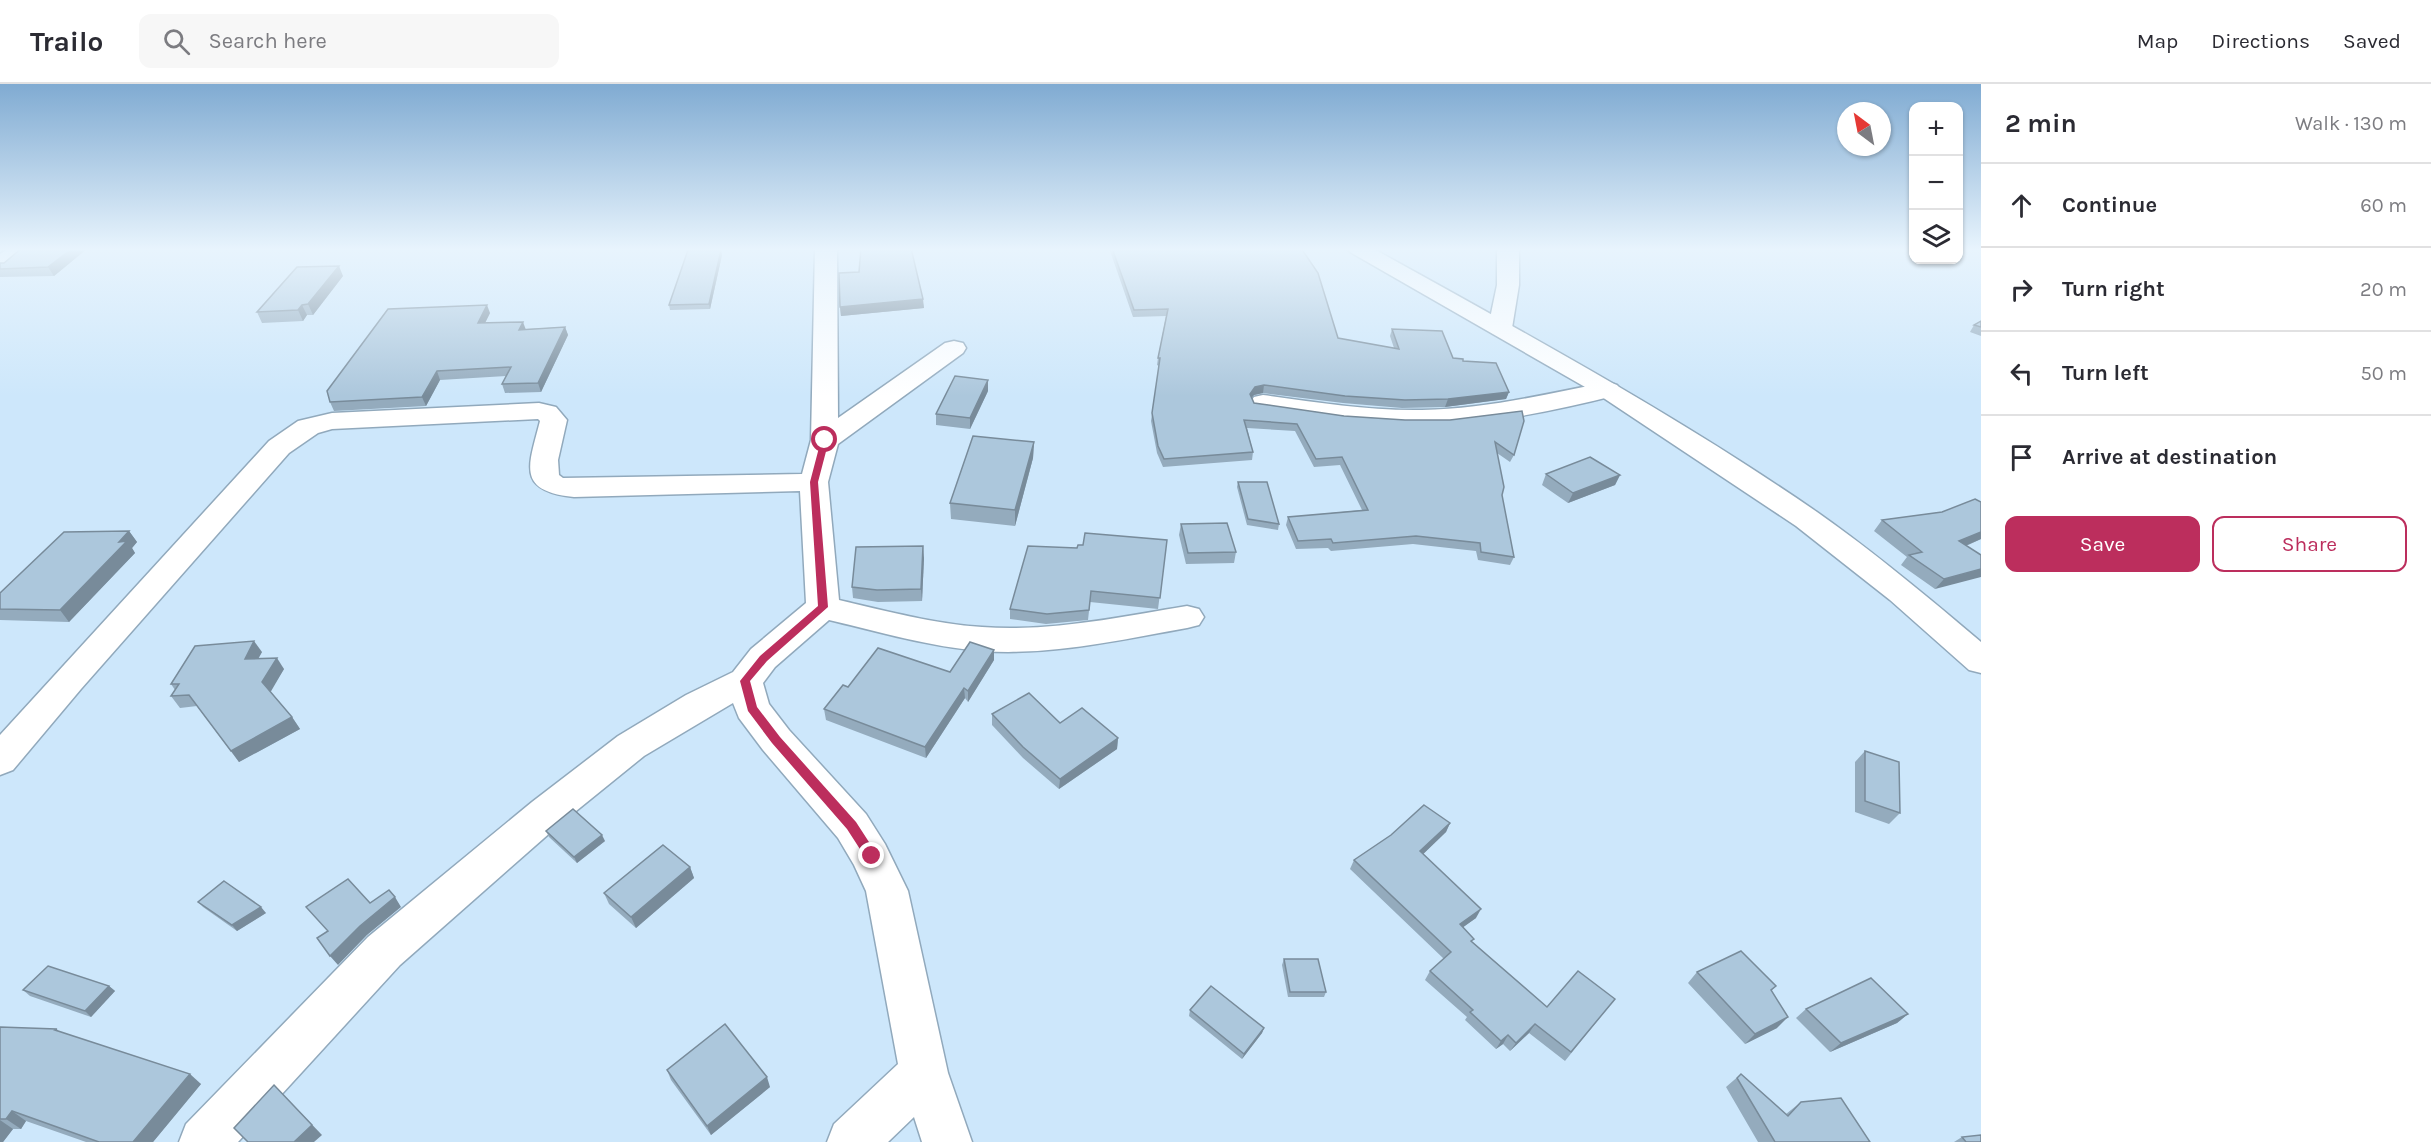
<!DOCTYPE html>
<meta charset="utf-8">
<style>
body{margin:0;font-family:Karla,sans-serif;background:#f7f7f7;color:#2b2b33}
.controls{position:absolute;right:18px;top:18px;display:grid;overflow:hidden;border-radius:12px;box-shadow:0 2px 4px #0004}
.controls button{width:54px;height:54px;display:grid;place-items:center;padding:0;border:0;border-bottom:2px solid #e1e1e2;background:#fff;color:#2b2b33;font:30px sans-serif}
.compass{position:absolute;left:1837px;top:18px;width:54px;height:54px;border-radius:50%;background:#fff;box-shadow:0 2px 4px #0004;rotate:328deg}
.stop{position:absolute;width:18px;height:18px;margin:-14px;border:4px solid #bc2e5d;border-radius:50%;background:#fff}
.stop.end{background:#bc2e5d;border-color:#fff;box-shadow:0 2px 6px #0008}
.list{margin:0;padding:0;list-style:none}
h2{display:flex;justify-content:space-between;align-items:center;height:78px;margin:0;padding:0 24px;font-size:26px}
h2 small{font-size:20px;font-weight:400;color:#7c7c81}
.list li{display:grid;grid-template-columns:39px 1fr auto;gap:18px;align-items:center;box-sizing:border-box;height:84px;padding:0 24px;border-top:2px solid #e1e1e2}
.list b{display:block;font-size:22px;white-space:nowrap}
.list em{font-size:20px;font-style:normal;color:#7c7c81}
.actions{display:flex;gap:12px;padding:18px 24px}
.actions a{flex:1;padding:14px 0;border:2px solid #bc2e5d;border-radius:12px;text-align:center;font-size:21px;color:#bc2e5d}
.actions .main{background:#bc2e5d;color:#fff}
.icon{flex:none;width:33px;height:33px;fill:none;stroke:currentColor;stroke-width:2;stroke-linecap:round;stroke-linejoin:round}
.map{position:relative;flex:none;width:1981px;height:1058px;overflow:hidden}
header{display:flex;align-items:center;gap:36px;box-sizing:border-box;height:84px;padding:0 30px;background:#fff;border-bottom:2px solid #e1e1e2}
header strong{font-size:28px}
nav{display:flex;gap:33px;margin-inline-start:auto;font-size:21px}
.search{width:420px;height:54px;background:#f7f7f7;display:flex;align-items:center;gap:15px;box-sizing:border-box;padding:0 21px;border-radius:12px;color:#7c7c81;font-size:22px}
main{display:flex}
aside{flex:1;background:#fff}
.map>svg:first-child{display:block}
</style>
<header>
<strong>Trailo</strong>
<div class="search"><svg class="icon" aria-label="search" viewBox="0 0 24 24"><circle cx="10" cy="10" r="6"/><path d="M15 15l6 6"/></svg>Search here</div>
<nav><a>Map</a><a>Directions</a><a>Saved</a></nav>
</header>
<main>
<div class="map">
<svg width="1981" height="1058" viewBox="0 0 1981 1058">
<rect width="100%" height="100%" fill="#cde7fb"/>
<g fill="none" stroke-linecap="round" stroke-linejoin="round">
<g stroke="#91a9bc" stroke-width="3">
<g id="minor">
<path d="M9,164H34L8,185L0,186V170Z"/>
<path d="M815,164H837L838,334L945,259L954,257L963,259L966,264L963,269L838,360L828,398L839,516C886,527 934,540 982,543C1051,548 1120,533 1187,522L1199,525L1204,533L1199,541L1187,544C1120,556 1050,572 982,567C930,563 880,548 829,536L775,583L763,599L769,620L789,646L866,730L885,760L908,807L948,989L972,1058H922L914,1033L888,1058H827L834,1040L898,980L866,807L854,781L838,754L763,666L739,634L733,619L644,672L560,740L400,881L238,1058H179L186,1040L368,853L532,718L618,652L686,611L733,588L751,565L806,519L800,407L574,413C515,407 529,381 540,337L538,335L332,345L318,349L289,369L81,605L13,686L0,691V651L269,357L298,337L332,329L539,319L556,323L567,336L558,376L559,391L563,394L802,390L811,356Z"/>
<path d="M1497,164H1519V201L1512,244L1508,249L1500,251L1492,249L1488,244L1497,201Z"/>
<path d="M1608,298L1617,301L1621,306L1617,311C1554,327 1487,341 1423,342C1369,343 1316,333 1263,327L1254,325L1250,319L1254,313L1263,311C1316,318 1369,327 1422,326C1485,325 1547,310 1608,298Z"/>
</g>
</g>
<g stroke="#91a9bc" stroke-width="3">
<path id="tertiary" d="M1346,164H1372C1523,248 1675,330 1817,428C1874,468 1928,513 1981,558V589L1969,586L1890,516L1796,442L1599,311L1350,168Z"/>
</g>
<use href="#minor" fill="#fff" fill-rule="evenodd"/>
<use href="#tertiary" fill="#fff" fill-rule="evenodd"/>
</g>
<g fill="#94abbd">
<path d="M22,164H88L54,192L0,193V179H4Z"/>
<path d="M861,164H931L911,165L924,224L841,232L839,213L859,188Z"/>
<path d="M1109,164H1179L1338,254L1394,264L1390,252L1392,245L1453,274L1463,277L1509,308L1506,315L1445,323L1402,324L1343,319L1263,309L1254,311L1251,314L1254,319L1344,332L1405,336H1450L1522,327L1514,371L1510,378L1497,369L1502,411L1514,473L1510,481L1478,476L1476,467L1413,460L1331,467L1328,464L1296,465L1286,441L1288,433L1362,426L1340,381L1314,383L1295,347L1247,344L1253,368L1252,376L1163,383L1157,369L1151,337L1159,282L1157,281L1158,274L1166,232L1133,233Z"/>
<path d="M722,171L710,225L670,226L669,221Z"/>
<path d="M343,192L313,231H307L303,237L262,239L257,228Z"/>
<path d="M490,229L485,239L526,245L565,243L568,251L541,308L505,309L502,300L506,292L440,296L426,322L334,327L330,318Z"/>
<path d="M1981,237V252L1970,248L1974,241Z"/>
<path d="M988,307L970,345L936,341V330Z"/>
<path d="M1034,358L1033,374L1015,442L951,435L950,419Z"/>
<path d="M1546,390L1620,391L1615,401L1568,419L1542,401Z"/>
<path d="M1238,398L1279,440L1278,446L1247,441L1237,403Z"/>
<path d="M1981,418V455L1966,462L1981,471L1935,505L1901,481L1907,473L1874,447L1882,436L1942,428Z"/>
<path d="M1181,440L1236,468L1234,479L1186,480L1179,451Z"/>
<path d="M129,447L137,458L132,464L135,469L69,538L0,536V509Z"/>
<path d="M1167,456L1158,525L1090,518L1088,536L1046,540L1010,535V525L1077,464Z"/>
<path d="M924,474L922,517L878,518L853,514L852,503Z"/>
<path d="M262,568L258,574L284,585L270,607L292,633L300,645L239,678L197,622L180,624L171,612L175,606L171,600Z"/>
<path d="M994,576L968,618L965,614L926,674L826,636L824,625L848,603L950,588Z"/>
<path d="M992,630L1060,639L1118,654L1117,665L1059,705L1023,674L992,641Z"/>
<path d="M1865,667L1900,729L1889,740L1855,728V678Z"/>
<path d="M1450,739L1446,748L1423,770L1476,834L1463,843L1472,858L1547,923L1615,915L1565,977L1529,949L1510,967L1503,960L1496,965L1465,936L1467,933L1425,896L1430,887L1444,875L1350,785L1354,776Z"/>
<path d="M546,747L605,757L577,779L549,753Z"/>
<path d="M690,783L694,794L636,844L609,820L604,809Z"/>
<path d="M198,818L266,829L237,847L203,823Z"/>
<path d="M1284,875L1326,908L1324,913H1288L1282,881Z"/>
<path d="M1697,888L1776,902L1771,907L1777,944L1745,960L1688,899Z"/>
<path d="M109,902L115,907L91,933L30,912L23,906Z"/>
<path d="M1806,925L1908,930L1897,939L1830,968L1796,934Z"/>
<path d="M1190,926L1264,944L1262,949L1242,975L1189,932Z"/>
<path d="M0,943L60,948L201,1000L153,1058H86L26,1037L21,1045H13L3,1058H0Z"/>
<path d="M667,986L770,1003L711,1051L671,996Z"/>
<path d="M1741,990L1786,1030L1801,1018L1870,1058H1758L1726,1003Z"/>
<path d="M1962,1053L1981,1058H1954Z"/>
</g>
<g fill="#788b9a">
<path d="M73,164H88L54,192L48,183Z"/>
<path d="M721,166L722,171L710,225L709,220Z"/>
<path d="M339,182L343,192L313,231L308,220Z"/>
<path d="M923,215L924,224L841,232L840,223Z"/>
<path d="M302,221L307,231L303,237L298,226Z"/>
<path d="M487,221L490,229L481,247L478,239Z"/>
<path d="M523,238L526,246H519Z"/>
<path d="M565,243L568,251L541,308L538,299Z"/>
<path d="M437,287L440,296L426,322L422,313Z"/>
<path d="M988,296V307L970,345V334Z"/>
<path d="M1264,301L1263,309L1254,311L1248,318L1250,310L1255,303Z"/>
<path d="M1509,308L1506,315L1445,323L1448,315Z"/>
<path d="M1034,358L1033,374L1015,442V426Z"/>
<path d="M1620,391L1615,401L1568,419L1573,409Z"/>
<path d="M129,447L137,458L132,464L135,469L69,538L60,526Z"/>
<path d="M1981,448V455L1951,468L1959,457Z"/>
<path d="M923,462L924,474L922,517L921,505Z"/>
<path d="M1981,485V493L1935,505L1944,495Z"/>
<path d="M254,557L262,568L252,586L245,575Z"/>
<path d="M994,566V576L968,618V607Z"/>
<path d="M277,574L284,585L270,609L262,598Z"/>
<path d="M964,604L965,614L926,674L925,663Z"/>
<path d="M292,633L300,645L239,678L231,667Z"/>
<path d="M1118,654L1117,665L1059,705L1060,695Z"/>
<path d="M1450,739L1446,748L1416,777L1420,767Z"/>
<path d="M602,751L605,757L577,779L574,773Z"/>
<path d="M690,783L694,794L636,844L631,833Z"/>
<path d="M395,813L401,823L367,851L338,881L330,872L360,842Z"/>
<path d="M261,823L266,829L237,847L232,841Z"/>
<path d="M1481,825L1476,834L1455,849L1460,840Z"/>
<path d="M109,902L115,907L91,933L85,927Z"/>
<path d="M1908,930L1897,939L1830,968L1841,959Z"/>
<path d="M1788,933L1777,944L1745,960L1755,950Z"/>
<path d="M1535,940L1529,949L1510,967L1516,959Z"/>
<path d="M1264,944L1262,949L1242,975L1244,970Z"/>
<path d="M1508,951L1503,960L1496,965L1501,957Z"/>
<path d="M190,990L201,1000L153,1058H133Z"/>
<path d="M767,993L770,1003L711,1051L707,1042Z"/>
<path d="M274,1001L322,1051L314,1058H294Z"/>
<path d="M12,1027L26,1037L21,1045L6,1035Z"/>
<path d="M0,1036L13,1045L3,1058H0Z"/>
</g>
<g fill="#acc7dc" stroke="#788b9a" stroke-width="1.5">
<path d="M22,164H73L48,183L0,185V179H4Z"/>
<path d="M861,164H911L923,215L840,223L839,189L859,188Z"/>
<path d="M1112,164H1179L1182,166L1241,164H1301L1318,189L1338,254L1399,265L1392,245L1442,247L1453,274L1463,275V277L1496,279L1509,308L1448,315L1405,316L1345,312L1264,301L1255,303L1250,310L1254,319L1344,332L1405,336H1450L1522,327L1524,337L1514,371L1495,358L1504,403L1502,411L1514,473L1481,468L1480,459L1416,452L1333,459L1331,455L1298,457L1288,433L1368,426L1342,373L1316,375L1297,340L1244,336L1253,368L1164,375L1158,362L1152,329L1160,274H1158L1168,225L1134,226Z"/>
<path d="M688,166H721L709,220L669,221Z"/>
<path d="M339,182L308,220L302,221L298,226L257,228L297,183Z"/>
<path d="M487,221L478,239L523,238L519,246L565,243L538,299L502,300L511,283L437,287L422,313L330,318L327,307L388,225Z"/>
<path d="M1981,237V243L1974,241Z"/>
<path d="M955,292L988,296L970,334L936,330Z"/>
<path d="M973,352L1034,358L1015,426L950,419Z"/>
<path d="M1590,373L1620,391L1573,409L1546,390Z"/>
<path d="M1238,398H1267L1279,440L1248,435Z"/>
<path d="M1975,415L1981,418V448L1959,457L1981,471V485L1944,495L1909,471L1922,468L1882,436L1942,428Z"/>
<path d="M1227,439L1236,468L1188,469L1181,440Z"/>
<path d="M129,447L119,458L127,457L60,526L0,525V509L64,448Z"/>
<path d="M1085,449L1167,456L1160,514L1091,507L1089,526L1047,530L1010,525L1028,462L1077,464L1078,461H1083Z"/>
<path d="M923,462L921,505L877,506L852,503L856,463Z"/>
<path d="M254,557L245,575L277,574L262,598L292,633L231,667L189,611L171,612L179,600H171L195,562Z"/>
<path d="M970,558L994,566L968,607L964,604L925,663L824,625L843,601L848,603L878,564L950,588Z"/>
<path d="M1029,609L1060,639L1082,624L1118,654L1060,695L1023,663L992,630Z"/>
<path d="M1865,667L1899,678L1900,729L1865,717Z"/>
<path d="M1424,721L1450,739L1420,767L1481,825L1460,840L1474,855L1471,857L1547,923L1578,887L1615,915L1571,968L1535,940L1516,959L1508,951L1501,957L1470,928L1473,926L1430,887L1451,868L1354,776L1391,751Z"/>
<path d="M573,725L602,751L574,773L546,747Z"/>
<path d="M663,761L690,783L631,833L604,809Z"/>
<path d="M348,795L370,819L389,806L395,813L360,842L330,872L317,854L328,847L306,823Z"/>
<path d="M224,797L261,823L232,841L198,818Z"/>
<path d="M1741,867L1776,902L1771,906L1788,933L1755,950L1697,888Z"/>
<path d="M1284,875H1318L1326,908H1290Z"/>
<path d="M48,882L109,902L85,927L23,906Z"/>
<path d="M1871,894L1908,930L1841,959L1806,925Z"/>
<path d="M1211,902L1264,944L1244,970L1190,926Z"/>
<path d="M725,940L767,993L707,1042L667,986Z"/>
<path d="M0,943L57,945L55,946L190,990L133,1058H99L12,1027L6,1035H0Z"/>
<path d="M1741,990L1788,1032L1801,1018L1841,1014L1870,1058H1775L1737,994Z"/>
<path d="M274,1001L312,1041L294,1058H248L234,1044Z"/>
<path d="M1981,1051V1058H1966L1962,1053Z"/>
</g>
<linearGradient id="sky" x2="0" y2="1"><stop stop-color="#80abd2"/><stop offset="0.53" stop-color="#e8f4fd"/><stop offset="1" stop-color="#e8f4fd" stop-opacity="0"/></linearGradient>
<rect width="1981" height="312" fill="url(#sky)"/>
<path fill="#bc2e5d" d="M825,354L829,356L818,398L828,523L767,577L750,597L757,623L780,653L856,738L878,772L872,777L867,776L847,745L772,659L748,627L740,597L760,572L818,522L810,398L821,356Z"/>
</svg>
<div class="controls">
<button>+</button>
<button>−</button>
<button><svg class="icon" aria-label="layers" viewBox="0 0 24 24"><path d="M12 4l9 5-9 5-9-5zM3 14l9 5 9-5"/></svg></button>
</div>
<svg class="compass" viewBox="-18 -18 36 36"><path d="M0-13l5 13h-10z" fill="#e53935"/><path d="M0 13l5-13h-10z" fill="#7c7c81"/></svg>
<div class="stop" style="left:825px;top:356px"></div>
<div class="stop end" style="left:872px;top:772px"></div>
</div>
<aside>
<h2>2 min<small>Walk · 130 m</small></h2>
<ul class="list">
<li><svg class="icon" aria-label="ahead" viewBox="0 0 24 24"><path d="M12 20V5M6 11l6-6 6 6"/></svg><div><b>Continue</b></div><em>60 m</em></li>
<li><svg class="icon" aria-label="right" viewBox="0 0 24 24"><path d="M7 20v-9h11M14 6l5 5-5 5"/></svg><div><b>Turn right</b></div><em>20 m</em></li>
<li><svg class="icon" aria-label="left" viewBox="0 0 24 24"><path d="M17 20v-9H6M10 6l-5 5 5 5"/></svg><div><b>Turn left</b></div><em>50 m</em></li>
<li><svg class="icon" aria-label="arrive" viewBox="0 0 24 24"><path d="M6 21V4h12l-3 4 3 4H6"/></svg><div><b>Arrive at destination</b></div></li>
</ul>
<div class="actions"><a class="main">Save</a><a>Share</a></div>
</aside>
</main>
